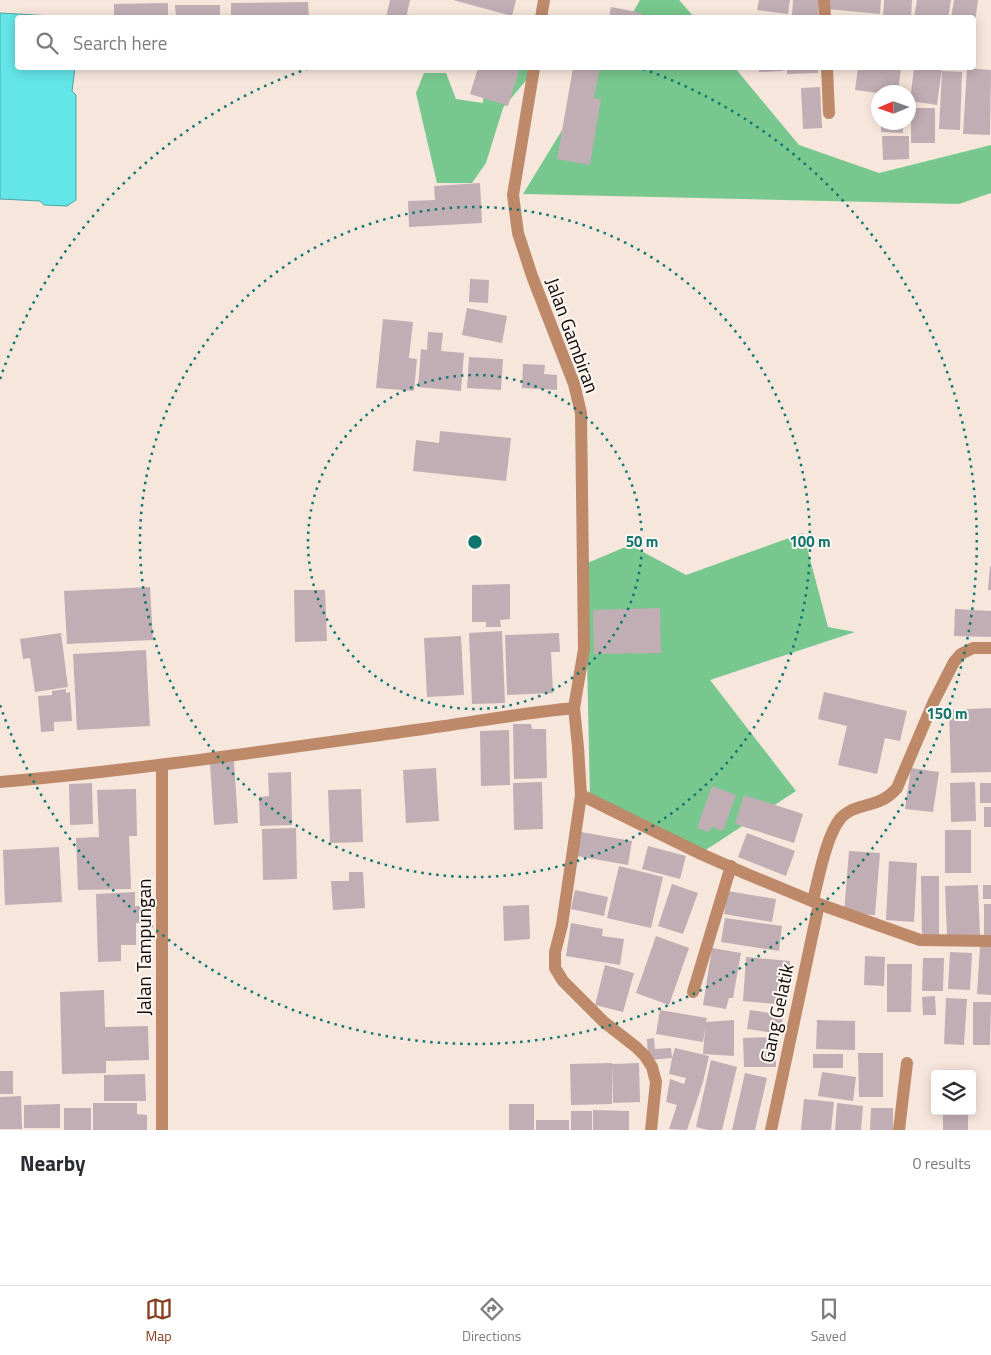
<!DOCTYPE html>
<style>
body{margin:0;font-family:"Titillium Web",sans-serif;background:#f7f7f7;color:#2b2b33}
.controls{position:absolute;right:15px;bottom:15px;display:grid;overflow:hidden;border-radius:5px;box-shadow:0 2px 12px #0003}
.controls button{width:45px;height:45px;display:grid;place-items:center;padding:0;border:0;border-bottom:1px solid #e1e1e2;background:#fff;color:#2b2b33;font:25px sans-serif}
.compass{position:absolute;left:871px;top:85px;width:45px;height:45px;border-radius:50%;background:#fff;box-shadow:0 2px 12px #0003;rotate:268deg}
.list{margin:0;padding:0;list-style:none}
h2{display:flex;justify-content:space-between;align-items:center;height:65px;margin:0;padding:0 20px;font-size:21px}
h2 small{font-size:16px;font-weight:400;color:#7c7c81}
.icon{flex:none;width:28px;height:28px;fill:none;stroke:currentColor;stroke-width:2;stroke-linecap:round;stroke-linejoin:round}
.map{position:relative;flex:none;width:991px;height:1130px;overflow:hidden}
.search{position:absolute;background:#fff;box-shadow:0 2px 12px #0003;left:15px;right:15px;top:15px;height:55px;display:flex;align-items:center;gap:12px;box-sizing:border-box;padding:0 18px;border-radius:5px;color:#7c7c81;font-size:19px}
.sheet{height:155px;background:#fff}
nav{display:flex;justify-content:space-around;align-items:center;box-sizing:border-box;height:70px;border-top:1px solid #e1e1e2;background:#fff;font-size:14px;color:#7c7c81}
nav a{display:grid;justify-items:center;gap:2px}
nav .on{color:#873e21}
.map>svg:first-child{display:block}
</style>
<div class="map">
<svg width="991" height="1130" viewBox="0 0 991 1130">
<rect width="100%" height="100%" fill="#f7e6dc"/>
<g fill="#77c78e">
<path d="M640,0H679L694,17L630,18Z"/>
<path d="M517,68H530L528,78L503,108L486,163L472,183H437L416,93L424,73H446L456,99L483,103L484,82L513,73Z"/>
<path d="M600,68H735L799,145L879,173L991,145V193L959,204L523,194Z"/>
<path d="M803,533L828,627L855,632L710,680L796,791L701,853L590,798L585,564L630,545L686,575Z"/>
</g>
<path fill="#64e6e8" stroke="#4ba5a5" d="M0,13L69,17L18,18V68H75L72,91L76,95V200L67,206L44,205L40,201L0,199Z"/>
<g fill="#c1aeb4">
<path d="M390,0H410L406,18H386Z"/>
<path d="M453,0H516L512,16Z"/>
<path d="M759,0H790L788,14L757,10Z"/>
<path d="M793,0H819L818,17L792,15Z"/>
<path d="M828,0H881L880,14L827,9Z"/>
<path d="M884,0H912L911,18H883Z"/>
<path d="M917,0H951L948,18H914Z"/>
<path d="M954,0H978L975,22H974V18H951Z"/>
<path d="M308,2L309,18H231V3Z"/>
<path d="M168,3V18H114V4Z"/>
<path d="M175,5H220V17L176,18Z"/>
<path d="M611,7L642,13L641,18H609Z"/>
<path d="M478,68H520L508,106L470,94Z"/>
<path d="M573,68H600L594,98L601,99L590,165L557,159Z"/>
<path d="M759,68H782L783,71L759,72Z"/>
<path d="M787,68H818V73L787,74Z"/>
<path d="M858,68H901L898,92L878,93L855,90Z"/>
<path d="M914,68H942L937,105L910,101Z"/>
<path d="M967,68L991,70L990,135L963,134Z"/>
<path d="M942,71L962,72L960,130L939,129Z"/>
<path d="M820,87L822,128L803,129L801,88Z"/>
<rect x="911" y="108" width="24" height="35"/>
<path d="M881,122H903V133L881,132Z"/>
<path d="M882,136H909V159L883,160Z"/>
<path d="M480,183L482,223L409,227L408,201L435,200L434,186Z"/>
<path d="M470,279L489,280L488,303L469,302Z"/>
<path d="M467,308L507,316L502,343L462,335Z"/>
<path d="M383,319L413,322L409,358L417,359L414,391L376,388Z"/>
<path d="M428,332L443,333L441,351L464,353L461,391L418,387L421,349L427,350Z"/>
<path d="M469,357L503,359L501,390L467,388Z"/>
<path d="M523,364L545,365L544,374L557,375V390L522,388Z"/>
<path d="M440,431L511,438L506,481L413,471L416,440L439,443Z"/>
<path d="M990,566H991V590H988Z"/>
<path d="M510,584V619L500,620L501,627H486V622H472V585Z"/>
<path d="M150,587L153,640L67,644L64,591Z"/>
<path d="M294,590H325L327,641L295,642Z"/>
<path d="M660,608L661,653L594,654L593,610Z"/>
<path d="M955,609L991,611V637L954,636Z"/>
<path d="M502,631L505,703L472,704L469,633Z"/>
<path d="M61,633L68,687L35,692L30,658L23,659L20,639Z"/>
<path d="M559,633L560,652H551L553,693L507,695L505,635Z"/>
<path d="M461,636L464,695L427,697L424,638Z"/>
<path d="M146,650L150,726L77,730L73,654Z"/>
<path d="M66,689V693L70,692L72,721L54,722V731L41,732L38,696L52,695V691Z"/>
<path d="M824,692L907,711L900,741L885,738L877,774L838,765L847,726L818,719Z"/>
<path d="M991,708V772L951,773L949,710Z"/>
<path d="M513,724H531L532,729H546L547,778L514,779Z"/>
<path d="M509,730L510,785L481,786L480,731Z"/>
<path d="M234,761L238,823L214,825L210,763Z"/>
<path d="M436,768L439,821L406,823L403,770Z"/>
<path d="M911,768L939,772L933,812L905,809Z"/>
<path d="M291,772L292,825L260,826L259,797L269,796L268,773Z"/>
<path d="M542,782L543,829L514,830L513,783Z"/>
<path d="M975,782L976,821L951,822L950,783Z"/>
<path d="M92,783L93,824L70,825L69,784Z"/>
<rect x="980" y="783" width="11" height="20"/>
<path d="M712,786L736,795L723,831L711,827L709,832L697,828Z"/>
<path d="M136,789L137,836H129L131,889L78,890L76,838L99,837L97,790Z"/>
<path d="M361,789L363,842L330,843L328,790Z"/>
<path d="M744,795L803,814L794,843L735,824Z"/>
<rect x="984" y="807" width="7" height="20"/>
<path d="M296,828L297,879L263,880L262,829Z"/>
<rect x="945" y="830" width="26" height="43"/>
<path d="M581,832L632,841L628,865L577,856Z"/>
<path d="M747,833L795,851L786,876L738,857Z"/>
<path d="M648,846L686,856L680,879L642,869Z"/>
<path d="M59,847L62,902L5,905L3,850Z"/>
<path d="M849,851L880,853L875,915L844,913Z"/>
<path d="M889,861L917,863L914,922L886,920Z"/>
<path d="M619,866L663,877L651,928L607,918Z"/>
<path d="M349,872H363L365,908L333,910L331,881H349Z"/>
<path d="M921,876H939V936H922Z"/>
<path d="M672,884L698,893L683,934L658,926Z"/>
<path d="M978,885L980,936L947,937L945,886Z"/>
<rect x="983" y="885" width="8" height="14"/>
<path d="M575,890L608,897L604,916L571,909Z"/>
<path d="M727,891L776,899L772,922L724,914Z"/>
<path d="M135,892V906H143L144,923H136V945H121V961L98,962L96,894Z"/>
<rect x="984" y="904" width="7" height="32"/>
<path d="M529,905L530,939L504,941L503,906Z"/>
<path d="M725,918L782,926L779,951L721,942Z"/>
<path d="M571,923L603,929L602,936L624,939L620,965L566,956Z"/>
<path d="M656,936L689,948L669,1005L636,993Z"/>
<path d="M980,946L991,947V995L977,994Z"/>
<path d="M712,948L741,953L733,998H729L726,1009L703,1005Z"/>
<path d="M950,952L972,953L970,990L948,989Z"/>
<path d="M865,956L885,957L884,986L864,985Z"/>
<path d="M746,957L790,961L787,1005L743,1001Z"/>
<path d="M923,958H944L943,991H922Z"/>
<path d="M887,964H912L911,1012H887Z"/>
<path d="M605,965L634,973L623,1012L595,1005Z"/>
<path d="M104,990L105,1027L148,1026L149,1060L106,1061V1073L62,1074L60,992Z"/>
<path d="M935,996L936,1015H923L922,997Z"/>
<path d="M946,998L967,999L964,1045L944,1044Z"/>
<path d="M973,1002H991L990,1045H973Z"/>
<path d="M660,1010L707,1018L706,1022L734,1020V1056L703,1054L705,1029L703,1042L656,1034Z"/>
<path d="M750,1010L783,1015L780,1034L747,1029Z"/>
<path d="M817,1020L855,1021V1050L816,1049Z"/>
<path d="M776,1037V1067H744L743,1038Z"/>
<path d="M654,1038L655,1049L671,1048L672,1058L675,1048L709,1056L703,1082L687,1130L669,1129L677,1105L666,1102L670,1079L684,1084L686,1078L669,1074L672,1058L648,1060L647,1039Z"/>
<path d="M858,1053H883V1097H859Z"/>
<rect x="813" y="1054" width="30" height="14"/>
<path d="M711,1060L737,1067L722,1130H708L696,1127Z"/>
<path d="M612,1063V1104L571,1105L570,1064Z"/>
<path d="M639,1063L640,1102L613,1103L612,1064Z"/>
<rect x="0" y="1071" width="13" height="23"/>
<path d="M822,1072L856,1077L853,1101L818,1096Z"/>
<path d="M745,1073L767,1078L755,1130H732Z"/>
<path d="M145,1074L146,1101H104V1075Z"/>
<path d="M21,1096L22,1129H0V1097Z"/>
<path d="M804,1099L834,1102L831,1130H801Z"/>
<path d="M93,1103H137V1114L147,1115V1130H93Z"/>
<path d="M837,1103L863,1106L861,1130H835Z"/>
<path d="M60,1104V1128H24V1105Z"/>
<rect x="509" y="1104" width="25" height="26"/>
<rect x="64" y="1108" width="27" height="22"/>
<path d="M871,1108H893V1130H870Z"/>
<path d="M593,1110L629,1111V1130H593Z"/>
<rect x="571" y="1111" width="21" height="19"/>
<rect x="943" y="1113" width="25" height="17"/>
<rect x="536" y="1120" width="33" height="10"/>
</g>
<g fill="none" stroke-linecap="round" stroke-linejoin="round">
<g stroke="#bd8969" stroke-width="12">
<path d="M824,0L825,18"/>
<path d="M541,18L544,0"/>
<path d="M534,68L513,195L518,233L532,276L574,384L581,413L584,649L574,708L578,747L581,795L562,925L555,952V968L563,981L604,1022L636,1047L645,1056L652,1067L656,1082L651,1130"/>
<path d="M827,68L829,113"/>
<path d="M162,765V1130"/>
<path d="M0,782C139,770 278,749 416,730C469,723 521,713 574,708"/>
<path d="M581,795L701,854L742,872L819,904L920,940L991,941"/>
<path d="M813,900C819,877 826,837 840,819C843,815 848,812 852,810C871,802 882,805 897,788L934,701L954,662L961,654L973,648H991"/>
<path d="M693,992L731,866"/>
<path d="M771,1130L819,904"/>
<path d="M899,1130L907,1063"/>
</g>
</g>
<g fill="none" stroke="#0f766e" stroke-width="2.5" stroke-dasharray="2.5 5">
<circle cx="475" cy="542" r="167"/>
<circle cx="475" cy="542" r="335"/>
<path d="M0 379A502 502 0 0 1 307 69M643 69A502 502 0 1 1 0 705"/>
</g>
<g text-anchor="middle" dominant-baseline="central" stroke-width="4" stroke-linejoin="round" paint-order="stroke">
<g font-size="19" fill="#110c09" stroke="#fdf6f1">
<text transform="translate(573 335) rotate(70)">Jalan Gambiran</text>
<text transform="translate(143 947) rotate(-90)">Jalan Tampungan</text>
<text transform="translate(776 1013) rotate(-78)">Gang Gelatik</text>
</g>
</g>
<circle cx="475" cy="542" r="8" fill="#0f766e" stroke="#fdf6f1" stroke-width="2.5"/>
<g font-size="15" text-anchor="middle" font-weight="bold" fill="#0f766e" stroke="#fdf6f1" stroke-width="4" stroke-linejoin="round" paint-order="stroke">
<text x="642" y="547">50 m</text>
<text x="810" y="547">100 m</text>
<text x="947" y="719">150 m</text>
</g>
</svg>
<div class="controls">
<button><svg class="icon" aria-label="layers" viewBox="0 0 24 24"><path d="M12 4l9 5-9 5-9-5zM3 14l9 5 9-5"/></svg></button>
</div>
<svg class="compass" viewBox="-18 -18 36 36"><path d="M0-13l5 13h-10z" fill="#e53935"/><path d="M0 13l5-13h-10z" fill="#7c7c81"/></svg>
<div class="search"><svg class="icon" aria-label="search" viewBox="0 0 24 24"><circle cx="10" cy="10" r="6"/><path d="M15 15l6 6"/></svg>Search here</div>
</div>
<section class="sheet">
<h2>Nearby<small>0 results</small></h2>
<ul class="list">
</ul>
</section>
<nav>
<a class="on"><svg class="icon" aria-label="map" viewBox="0 0 24 24"><path d="M3 6l6-2 6 2 6-2v14l-6 2-6-2-6 2zM9 4v14M15 6v14"/></svg>Map</a>
<a><svg class="icon" aria-label="directions" viewBox="0 0 24 24"><path d="M12 3l9 9-9 9-9-9zM9 14v-3h6M13 9l2 2-2 2"/></svg>Directions</a>
<a><svg class="icon" aria-label="saved" viewBox="0 0 24 24"><path d="M7 4h10v16l-5-4-5 4z"/></svg>Saved</a>
</nav>
